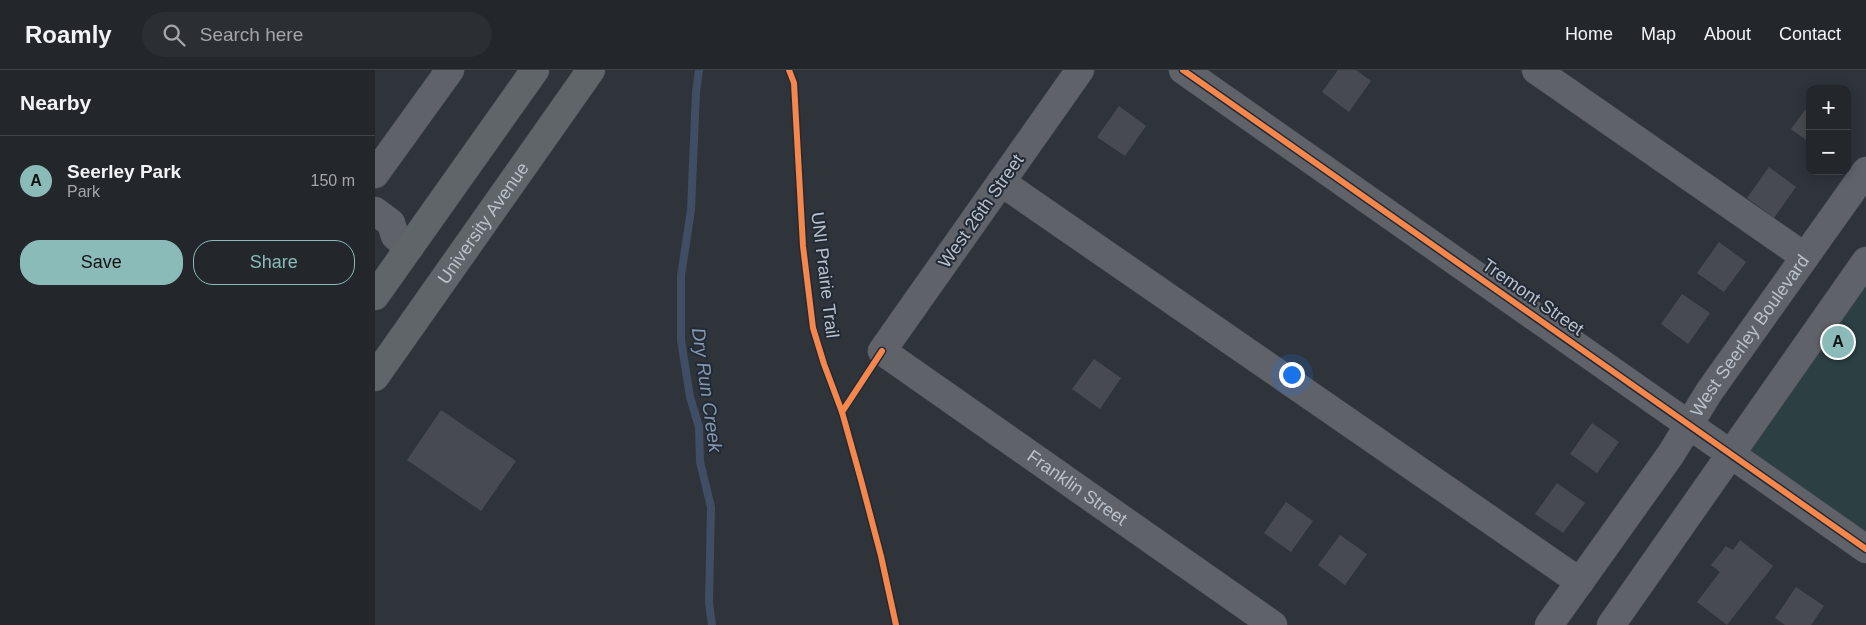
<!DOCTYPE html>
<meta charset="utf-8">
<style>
body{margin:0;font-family:Arial,sans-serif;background:#2b2f34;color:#f1f3f6}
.controls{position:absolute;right:15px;top:15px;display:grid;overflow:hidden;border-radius:10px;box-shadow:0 2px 12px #0003}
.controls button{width:45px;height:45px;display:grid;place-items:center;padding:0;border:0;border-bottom:1px solid #404448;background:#23272c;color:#f1f3f6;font:25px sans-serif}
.you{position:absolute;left:916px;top:304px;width:18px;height:18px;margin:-12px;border:4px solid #fff;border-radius:50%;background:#1a73e8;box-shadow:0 0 0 8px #1a73e833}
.badge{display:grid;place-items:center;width:32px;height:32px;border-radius:50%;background:#8bbbb9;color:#111;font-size:16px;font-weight:700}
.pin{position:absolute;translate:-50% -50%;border:2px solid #fff;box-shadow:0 1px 5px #0006}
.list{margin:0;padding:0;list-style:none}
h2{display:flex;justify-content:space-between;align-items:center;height:65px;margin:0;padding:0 20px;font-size:21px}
h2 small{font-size:16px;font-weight:400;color:#a3a5a9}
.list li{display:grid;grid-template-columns:32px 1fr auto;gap:15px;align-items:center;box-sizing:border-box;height:90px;padding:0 20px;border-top:1px solid #404448}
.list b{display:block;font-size:19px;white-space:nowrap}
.list p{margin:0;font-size:16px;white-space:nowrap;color:#a3a5a9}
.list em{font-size:16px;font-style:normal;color:#a3a5a9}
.actions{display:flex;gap:10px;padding:15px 20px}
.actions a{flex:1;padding:11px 0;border:1px solid #8bbbb9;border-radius:20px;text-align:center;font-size:18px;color:#8bbbb9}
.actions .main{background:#8bbbb9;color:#111}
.icon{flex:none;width:28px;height:28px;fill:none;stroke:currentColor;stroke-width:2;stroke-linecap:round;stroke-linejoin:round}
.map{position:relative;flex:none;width:1491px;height:555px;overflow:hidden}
header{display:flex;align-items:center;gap:30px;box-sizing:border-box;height:70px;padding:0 25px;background:#23272c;border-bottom:1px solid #404448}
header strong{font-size:24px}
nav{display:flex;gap:28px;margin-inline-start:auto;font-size:18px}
.search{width:350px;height:45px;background:#2b2f34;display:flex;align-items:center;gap:12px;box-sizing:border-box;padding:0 18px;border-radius:28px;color:#a3a5a9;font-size:19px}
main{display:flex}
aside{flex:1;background:#23272c}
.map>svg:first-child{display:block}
</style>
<header>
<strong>Roamly</strong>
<div class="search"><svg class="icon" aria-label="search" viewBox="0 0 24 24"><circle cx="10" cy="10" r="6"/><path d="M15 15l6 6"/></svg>Search here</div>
<nav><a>Home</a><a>Map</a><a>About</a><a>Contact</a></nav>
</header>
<main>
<aside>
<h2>Nearby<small></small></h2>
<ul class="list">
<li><span class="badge">A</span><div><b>Seerley Park</b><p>Park</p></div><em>150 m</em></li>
</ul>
<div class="actions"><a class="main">Save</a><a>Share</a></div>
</aside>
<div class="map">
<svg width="1491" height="555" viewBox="0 0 1491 555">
<rect width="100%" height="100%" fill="#2f343b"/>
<path fill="#2c3f42" d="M1491,190V479L1356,384Z"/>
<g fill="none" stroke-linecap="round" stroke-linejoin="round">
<path stroke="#3f4e64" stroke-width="8" d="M324,0L321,22L316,140L306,206V270L315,327L324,357L325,392L336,437L334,533L337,555"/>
</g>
<g fill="#474b51">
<path d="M963,0H981L996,11L974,42L947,22Z"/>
<path d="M1435,33V73L1416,59Z"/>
<path d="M744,36L771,56L750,86L722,67Z"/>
<path d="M1394,97L1421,117L1399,148L1372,128Z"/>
<path d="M1344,172L1371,192L1349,222L1322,203Z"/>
<path d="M1307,224L1335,243L1313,274L1286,254Z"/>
<path d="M719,289L746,308L725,339L697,319Z"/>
<path d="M66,340L141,391L106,441L32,390Z"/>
<path d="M1217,353L1244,372L1222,403L1195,384Z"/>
<path d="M1182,413L1210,433L1188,463L1160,444Z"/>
<path d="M911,432L938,451L916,482L889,463Z"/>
<path d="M965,465L992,484L970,515L943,495Z"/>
<path d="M1365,470L1398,496L1352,555L1322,532L1345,502L1336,495L1351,476L1358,480Z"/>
<path d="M1421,517L1449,536L1436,555H1410L1400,548Z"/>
</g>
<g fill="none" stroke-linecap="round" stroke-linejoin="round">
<g stroke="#4c5056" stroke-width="29">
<g id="minor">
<path id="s1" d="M705,0L507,281L898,555"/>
<path d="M808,0L1491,479"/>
<path d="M1161,0L1430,187"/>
<path d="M0,104L75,0"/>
<path d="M626,112L1205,512"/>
<path d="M0,141L16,153L20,166L35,177"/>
<path id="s2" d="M1174,555L1296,384L1334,322L1491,101"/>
<path d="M1236,555L1491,191"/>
</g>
</g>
<g stroke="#4c5158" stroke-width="29">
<g id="major">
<path d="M0,226L160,0"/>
<path id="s3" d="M0,307L216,0"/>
</g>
</g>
<use href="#minor" stroke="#5f6269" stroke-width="28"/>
<use href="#major" stroke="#60656a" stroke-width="28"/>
<g stroke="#222a36" stroke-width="9">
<g id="cycleway">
<path d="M414,0L419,13L428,176L438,258L449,294L467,342L486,410L506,486L521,555"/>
<path d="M808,0L1491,479"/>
<path d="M467,342L507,281"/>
</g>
</g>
<use href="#cycleway" stroke="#f5874c" stroke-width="6"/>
</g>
<g text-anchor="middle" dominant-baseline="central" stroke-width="4" stroke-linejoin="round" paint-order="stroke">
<g font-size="18" fill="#bac1cb" stroke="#222a36">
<text transform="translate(606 141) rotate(-55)">West 26th Street</text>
<text stroke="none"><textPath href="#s3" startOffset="188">University Avenue</textPath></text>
<text transform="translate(450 205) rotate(83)">UNI Prairie Trail</text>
<text transform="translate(1158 227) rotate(35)">Tremont Street</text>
<text stroke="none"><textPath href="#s2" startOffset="352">West Seerley Boulevard</textPath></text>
<text stroke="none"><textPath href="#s1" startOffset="582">Franklin Street</textPath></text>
</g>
<g font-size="19" font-style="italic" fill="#8597af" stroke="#222a36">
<text transform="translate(332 320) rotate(82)">Dry Run Creek</text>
</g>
</g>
</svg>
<div class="controls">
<button>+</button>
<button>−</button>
</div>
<div class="you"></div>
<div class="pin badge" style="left:1463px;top:272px">A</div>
</div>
</main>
